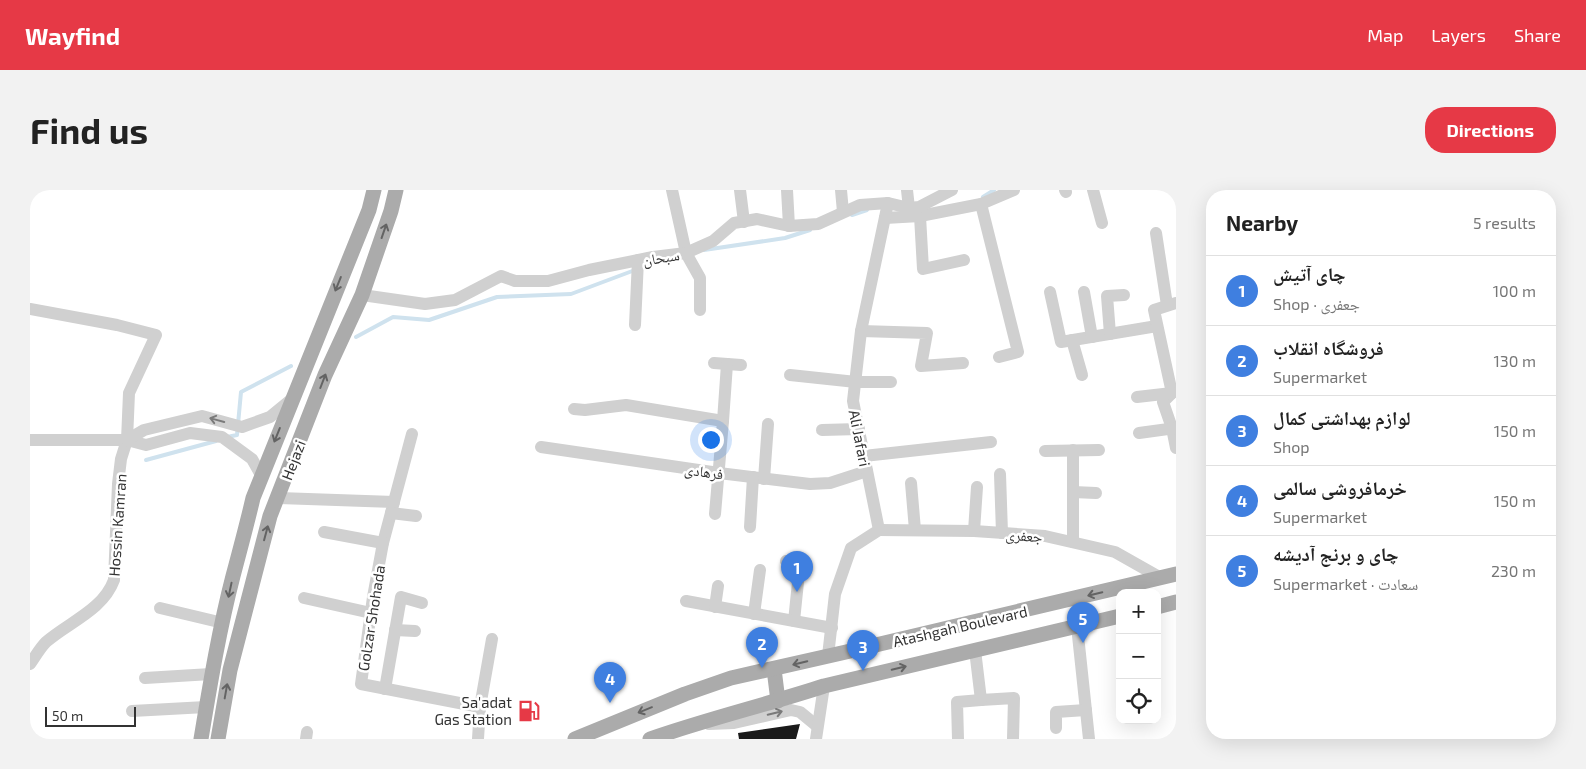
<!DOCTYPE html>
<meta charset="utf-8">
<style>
body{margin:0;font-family:"Exo 2","Noto Naskh Arabic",sans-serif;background:#f2f2f2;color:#222}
.controls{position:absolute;right:15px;bottom:15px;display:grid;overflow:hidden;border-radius:10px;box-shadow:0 5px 20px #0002}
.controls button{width:45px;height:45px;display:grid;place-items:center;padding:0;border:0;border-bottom:1px solid #e0e0e0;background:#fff;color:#222;font:25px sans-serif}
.scale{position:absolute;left:15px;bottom:12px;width:91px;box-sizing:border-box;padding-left:5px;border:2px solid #333;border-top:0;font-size:14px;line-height:18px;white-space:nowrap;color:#333;-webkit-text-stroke:4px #fff;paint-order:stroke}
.you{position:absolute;left:680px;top:249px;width:18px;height:18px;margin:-12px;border:4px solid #fff;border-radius:50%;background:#1a73e8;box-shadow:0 0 0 8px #1a73e833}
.badge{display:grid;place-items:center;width:32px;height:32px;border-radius:50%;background:#e63946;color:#fff;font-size:16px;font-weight:700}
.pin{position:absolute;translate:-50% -41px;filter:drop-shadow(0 1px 2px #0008)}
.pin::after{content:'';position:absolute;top:26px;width:18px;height:15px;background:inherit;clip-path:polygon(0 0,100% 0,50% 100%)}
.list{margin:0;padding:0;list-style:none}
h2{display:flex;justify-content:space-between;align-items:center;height:65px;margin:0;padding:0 20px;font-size:21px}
h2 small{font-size:16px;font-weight:400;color:#767676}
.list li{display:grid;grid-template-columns:32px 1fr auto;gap:15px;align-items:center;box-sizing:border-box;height:70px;padding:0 20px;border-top:1px solid #e0e0e0}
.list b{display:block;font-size:19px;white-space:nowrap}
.list p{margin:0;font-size:16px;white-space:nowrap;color:#767676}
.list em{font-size:16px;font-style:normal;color:#767676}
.icon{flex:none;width:28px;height:28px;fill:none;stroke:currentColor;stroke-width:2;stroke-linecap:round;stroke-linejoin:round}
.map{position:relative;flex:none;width:1146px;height:549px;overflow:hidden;border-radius:20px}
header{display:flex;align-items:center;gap:30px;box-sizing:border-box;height:70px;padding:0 25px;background:#e63946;color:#fff}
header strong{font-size:24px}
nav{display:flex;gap:28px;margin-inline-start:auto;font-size:18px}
.intro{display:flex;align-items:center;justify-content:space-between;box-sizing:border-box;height:120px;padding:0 30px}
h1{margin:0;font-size:35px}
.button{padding:12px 22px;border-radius:20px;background:#e63946;color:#fff;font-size:18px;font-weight:700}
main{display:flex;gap:30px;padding:0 30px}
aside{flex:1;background:#fff;border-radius:20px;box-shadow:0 5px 20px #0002}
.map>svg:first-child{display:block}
</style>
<header>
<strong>Wayfind</strong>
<nav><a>Map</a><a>Layers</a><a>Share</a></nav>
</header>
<div class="intro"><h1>Find us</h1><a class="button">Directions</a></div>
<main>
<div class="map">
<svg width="1146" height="549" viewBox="0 0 1146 549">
<rect width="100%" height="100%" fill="#fff"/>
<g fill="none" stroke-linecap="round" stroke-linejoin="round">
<g stroke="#cfe2ee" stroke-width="4">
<path d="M953,7L964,0"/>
<path d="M822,25L837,20"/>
<path d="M674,60L755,48L780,40"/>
<path d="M326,147L363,127L399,130L467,107L541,104L629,71"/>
<path d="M197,247L207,245L211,202L261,176"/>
<path d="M116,270L186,251"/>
</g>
</g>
<path fill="#1a1a1a" d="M770,534L766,549H709L708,543Z"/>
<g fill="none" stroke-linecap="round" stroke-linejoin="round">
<g stroke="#d0d0d0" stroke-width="12">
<path d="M642,0L656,63L670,88V120"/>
<path d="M710,0L714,32"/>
<path d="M757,0L759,36"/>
<path d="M811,0L813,22"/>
<path d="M877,0L879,18"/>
<path d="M1035,0L1036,2"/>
<path d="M1063,0L1072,33"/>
<path d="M951,14L988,162L969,167"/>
<path d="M890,26L893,79L934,70"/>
<path d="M855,28L890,26L951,14L984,0"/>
<path d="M1126,43L1137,115"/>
<path d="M1020,102L1031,152L1127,136"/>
<path d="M1054,102L1062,147"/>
<path d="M332,105L395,114L425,110L471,86L485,91H518L559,80L623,67L656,63L683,51L704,33L727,29L759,36L788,34L830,15L858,13L879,18L889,17L922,0"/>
<path d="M1146,113L1124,120L1142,203L1133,212L1142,238L1146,258"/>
<path d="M0,119L87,135L126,145L99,203L97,250L91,269L88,294L84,390C73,420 39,432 16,452C10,458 5,467 0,474"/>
<path d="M605,135L608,70"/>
<path d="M831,141L897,143L891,176L933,173"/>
<path d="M1080,144L1077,106L1094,105"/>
<path d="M1042,150L1052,185"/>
<path d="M684,173L711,175"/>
<path d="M760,185L826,192H861"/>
<path d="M1107,207L1142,203"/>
<path d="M544,219L555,220L596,215L693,231L685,324"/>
<path d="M693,231L697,174"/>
<path d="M792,240L829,239"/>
<path d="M1109,243L1146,238"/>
<path d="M382,244L353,353L343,407L331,494L450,517L448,549"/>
<path d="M0,250H97L116,255L160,243L192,247L222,269L231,285"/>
<path d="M97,250L114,240L172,226L212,237L240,227L262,209"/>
<path d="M511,257L689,283L780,294L800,293L837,281"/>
<path d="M1015,261L1069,260"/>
<path d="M834,266L961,252"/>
<path d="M970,284L972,343"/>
<path d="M734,289L738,234"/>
<path d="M881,293L885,340"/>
<path d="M1043,302L1066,303"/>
<path d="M249,308L364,312"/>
<path d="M361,323L386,326"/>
<path d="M720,337L723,287"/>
<path d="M849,340L944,341L1015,346L1085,362L1131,388"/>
<path d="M944,341L947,297"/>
<path d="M294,342L353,353"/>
<path d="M1043,352V260"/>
<path d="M756,371L770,373L764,431"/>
<path d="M274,408L341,423"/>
<path d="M656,411L802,438"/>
<path d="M685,417L688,396"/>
<path d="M130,418L193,433"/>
<path d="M724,424L730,380"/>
<path d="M1047,436L1059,549"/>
<path d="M365,440L385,441"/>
<path d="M945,460L951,510L984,508L983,549"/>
<path d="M798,466L805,404L821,358L849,340L823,211L831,141L858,13"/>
<path d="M115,488L181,484"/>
<path d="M355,499L371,407L392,413"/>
<path d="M450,517L462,449"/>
<path d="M102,521L176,517"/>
<path d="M679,534L704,533L761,520L770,522L787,536"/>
<path d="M1026,538V522L1056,520"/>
<path d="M276,549L277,542"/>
<path d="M786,549L794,496"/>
<path d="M928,549L927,512L951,510"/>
</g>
<g stroke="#ababab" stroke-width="15">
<path d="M1127,417L1146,412"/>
<path d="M744,479L748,511"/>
<path d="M171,549C180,495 189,440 203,386C210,360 217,334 223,308L339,20L344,0"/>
<path d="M188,549L200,480L240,326L295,185L332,105L361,21L366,0"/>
<path d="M545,549L655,504L701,488L816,462L1146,384"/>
<path d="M620,549C677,529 736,515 794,496L1090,426"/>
</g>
</g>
<defs><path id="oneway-shaft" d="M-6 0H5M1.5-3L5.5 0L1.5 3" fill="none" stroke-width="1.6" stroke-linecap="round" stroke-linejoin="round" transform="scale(1.25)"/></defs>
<g stroke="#636363">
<use href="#oneway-shaft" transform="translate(354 41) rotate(-71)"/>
<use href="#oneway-shaft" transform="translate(308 94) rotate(112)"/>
<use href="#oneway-shaft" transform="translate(293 191) rotate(-69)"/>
<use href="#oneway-shaft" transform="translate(247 245) rotate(112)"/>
<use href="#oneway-shaft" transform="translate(236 343) rotate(-75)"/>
<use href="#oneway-shaft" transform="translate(200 400) rotate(102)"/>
<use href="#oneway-shaft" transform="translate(1065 404) rotate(167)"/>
<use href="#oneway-shaft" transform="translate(770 473) rotate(166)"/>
<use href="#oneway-shaft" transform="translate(869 478) rotate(-13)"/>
<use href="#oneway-shaft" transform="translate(196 501) rotate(-80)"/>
<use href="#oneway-shaft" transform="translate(615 520) rotate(158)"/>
</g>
<g stroke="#7a7a7a">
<use href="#oneway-shaft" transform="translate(187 230) rotate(-165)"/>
<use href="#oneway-shaft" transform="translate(745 523) rotate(-13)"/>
</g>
<defs>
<g id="fuel-bare" transform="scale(1.725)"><path d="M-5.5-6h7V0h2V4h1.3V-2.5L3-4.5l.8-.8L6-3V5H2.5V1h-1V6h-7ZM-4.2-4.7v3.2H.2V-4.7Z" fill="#e63946" stroke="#fff" stroke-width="2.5" paint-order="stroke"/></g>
</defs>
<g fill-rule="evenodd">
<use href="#fuel-bare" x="499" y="521"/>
</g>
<g text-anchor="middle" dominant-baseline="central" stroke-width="5" stroke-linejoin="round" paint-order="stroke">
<g font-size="15" fill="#333" stroke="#fff">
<text transform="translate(631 67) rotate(-9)">سبحان</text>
<text transform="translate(830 248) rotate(79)">Ali Jafari</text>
<text transform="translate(263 270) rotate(-69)">Hejazi</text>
<text transform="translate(674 281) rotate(8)">فرهادی</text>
<text transform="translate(87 335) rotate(-86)">Hossin Kamran</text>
<text transform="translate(994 345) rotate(4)">جعفری</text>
<text transform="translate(341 428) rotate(-81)">Golzar Shohada</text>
<text transform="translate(930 436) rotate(-13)">Atashgah Boulevard</text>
</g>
<g font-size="15" fill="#333" stroke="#fff" text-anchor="end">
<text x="482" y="512">Sa'adat<tspan x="482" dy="17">Gas Station</tspan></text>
</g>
</g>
</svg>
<div class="controls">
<button>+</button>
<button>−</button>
<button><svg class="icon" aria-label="locate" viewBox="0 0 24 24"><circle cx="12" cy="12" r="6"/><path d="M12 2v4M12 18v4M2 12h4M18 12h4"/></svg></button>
</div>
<div class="scale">50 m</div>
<div class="you"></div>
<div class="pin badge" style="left:767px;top:402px;background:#3f7fe0">1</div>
<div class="pin badge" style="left:732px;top:478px;background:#3f7fe0">2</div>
<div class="pin badge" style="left:833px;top:481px;background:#3f7fe0">3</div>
<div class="pin badge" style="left:580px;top:513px;background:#3f7fe0">4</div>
<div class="pin badge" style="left:1053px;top:453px;background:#3f7fe0">5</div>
</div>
<aside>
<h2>Nearby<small>5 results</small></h2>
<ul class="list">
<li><span class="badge" style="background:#3f7fe0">1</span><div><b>چای آتیش</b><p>Shop · جعفری</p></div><em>100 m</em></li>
<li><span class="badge" style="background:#3f7fe0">2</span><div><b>فروشگاه انقلاب</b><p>Supermarket</p></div><em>130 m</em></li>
<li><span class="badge" style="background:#3f7fe0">3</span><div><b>لوازم بهداشتی کمال</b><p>Shop</p></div><em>150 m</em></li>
<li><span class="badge" style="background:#3f7fe0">4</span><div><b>خرمافروشی سالمی</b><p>Supermarket</p></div><em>150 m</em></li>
<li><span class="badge" style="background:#3f7fe0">5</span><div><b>چای و برنج آدیشه</b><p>Supermarket · سعادت</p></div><em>230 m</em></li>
</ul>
</aside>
</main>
